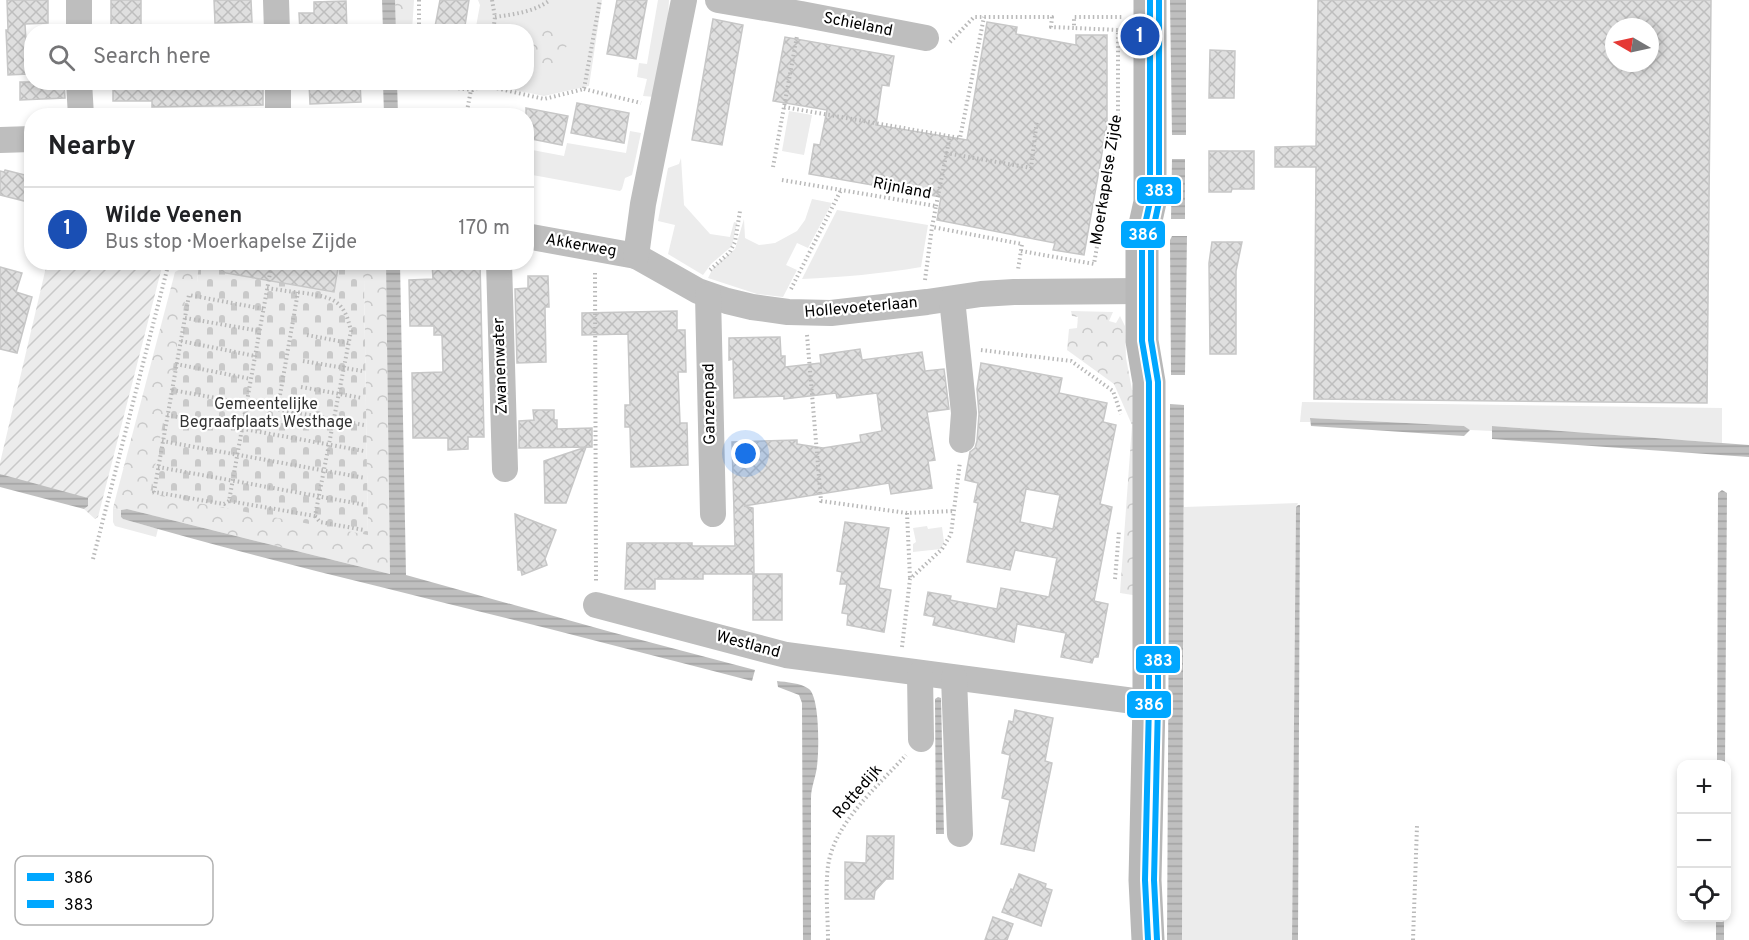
<!DOCTYPE html>
<meta charset="utf-8">
<style>
body{margin:0;font-family:Overpass,sans-serif;background:#f6f6f6;color:#202124}
.controls{position:absolute;right:18px;bottom:18px;display:grid;overflow:hidden;border-radius:12px;box-shadow:0 3px 9px #0003}
.controls button{width:54px;height:54px;display:grid;place-items:center;padding:0;border:0;border-bottom:2px solid #e0e0e0;background:#fff;color:#202124;font:30px sans-serif}
.compass{position:absolute;left:1605px;top:18px;width:54px;height:54px;border-radius:50%;background:#fff;box-shadow:0 3px 9px #0003;rotate:279deg}
.you{position:absolute;left:746px;top:454px;width:21px;height:21px;margin:-15px;border:4px solid #fff;border-radius:50%;background:#1a73e8;box-shadow:0 0 0 9px #1a73e833}
.badge{display:grid;place-items:center;width:39px;height:39px;border-radius:50%;background:#db2777;color:#fff;font-size:20px;font-weight:700}
.pin{position:absolute;translate:-50% -50%;border:3px solid #fff;box-shadow:0 2px 6px #0006}
.list{margin:0;padding:0;list-style:none}
h2{display:flex;justify-content:space-between;align-items:center;height:78px;margin:0;padding:0 24px;font-size:26px}
h2 small{font-size:20px;font-weight:400;color:#757577}
.list li{display:grid;grid-template-columns:39px 1fr auto;gap:18px;align-items:center;box-sizing:border-box;height:84px;padding:0 24px;border-top:2px solid #e0e0e0}
.list b{display:block;font-size:22px;white-space:nowrap}
.list p{margin:0;font-size:20px;white-space:nowrap;color:#757577}
.list em{font-size:20px;font-style:normal;color:#757577}
.icon{flex:none;width:33px;height:33px;fill:none;stroke:currentColor;stroke-width:2;stroke-linecap:round;stroke-linejoin:round}
.map{position:relative;flex:none;width:1749px;height:940px;overflow:hidden}
.search{position:absolute;background:#fff;box-shadow:0 3px 9px #0003;left:24px;top:24px;width:510px;height:66px;display:flex;align-items:center;gap:15px;box-sizing:border-box;padding:0 21px;border-radius:24px;color:#757577;font-size:22px}
.panel{position:absolute;background:#fff;box-shadow:0 3px 9px #0003;left:24px;top:108px;width:510px;height:162px;border-radius:24px}
.map>svg:first-child{display:block}
</style>
<div class="map">
<svg width="1749" height="940" viewBox="0 0 1749 940">
<defs>
<pattern id="forest-crowns" width="20" height="18" patternUnits="userSpaceOnUse" patternTransform="scale(1.5)"><rect width="20" height="18" fill="#ececec"/><path d="M2 6a3 3 0 1 1 6 0M12 15a3 3 0 1 1 6 0" fill="none" stroke="#c9c9c9"/></pattern>
<pattern id="cemetery-stones" width="16" height="16" patternUnits="userSpaceOnUse" patternTransform="scale(1.5)"><rect width="16" height="16" fill="#ececec"/><path d="M2 7V4a2 2 0 0 1 4 0v3zM10 15v-3a2 2 0 0 1 4 0v3z" fill="#c9c9c9"/></pattern>
<pattern id="garden-furrows" width="10" height="10" patternUnits="userSpaceOnUse" patternTransform="scale(1.5)"><rect width="10" height="10" fill="#ececec"/><path d="M-1 1l2-2M0 10L10 0M9 11l2-2" fill="none" stroke="#c9c9c9"/></pattern>
<pattern id="water-rules" width="6" height="5" patternUnits="userSpaceOnUse" patternTransform="scale(1.5)"><rect width="6" height="5" fill="#bfbfbf"/><path d="M0 2.5h6" fill="none" stroke="#a2a2a2"/></pattern>
<pattern id="building-cross-hatch" width="8" height="8" patternUnits="userSpaceOnUse" patternTransform="scale(1.5)"><rect width="8" height="8" fill="#dfdfdf"/><path d="M0 0l8 8M0 8l8-8" fill="none" stroke="#bebebe"/></pattern>
</defs>
<rect width="100%" height="100%" fill="#fff"/>
<g fill="#ececec">
<path d="M407,0H414L412,31H407Z"/>
<path d="M478,0H602L589,86L544,96L479,83L526,82V32H475L480,5Z"/>
<path d="M658,0H669L667,35L655,97L643,96L647,79L637,77L639,63L647,64Z"/>
<path d="M789,111L812,115L804,155L782,151Z"/>
<path d="M630,131L641,133L632,175L625,178L622,189L620,191L527,174V149L564,156L567,143L626,153Z"/>
<path d="M681,158L684,205L710,234L730,237L734,222L737,223L732,246L711,264L703,275L668,254L675,225L658,221L668,168L679,164Z"/>
<path d="M812,199L832,203L808,248L797,243L786,265L797,270L783,297L757,294L708,278L713,268L735,249L744,219L745,238L759,245L775,243L797,231L805,220Z"/>
<path d="M837,210L928,225L921,267C881,274 842,277 802,279Z"/>
<path d="M1302,402L1722,408V443L1492,426V431L1470,430L1464,426L1311,418L1310,422H1300Z"/>
<path d="M1298,503L1296,507L1292,940H1182L1184,507Z"/>
<path d="M113,508L121,510V517L123,519L158,529L156,537L115,526L113,522Z"/>
<path d="M927,526L928,529L942,527L944,542L941,549L913,552V544L916,542L913,528Z"/>
</g>
<g fill="url(#forest-crowns)">
<path d="M395,0H407V31H396Z"/>
<path d="M567,28L569,31L570,42C565,48 549,71 544,74L537,73L527,59L526,32L520,31Z"/>
<path d="M192,263H199L197,282L368,535L364,279L352,264H343L342,263H386L390,574L127,509L121,510L113,508L175,272Z"/>
<path d="M1071,311L1113,312L1109,321L1116,323L1120,316L1125,326L1126,358L1132,390L1139,391V596L1120,593L1132,425L1114,384L1067,350L1069,329L1077,328L1078,317L1072,316Z"/>
</g>
<path fill="url(#cemetery-stones)" d="M199,263H244L242,276L334,292L339,263C352,268 359,259 364,279L368,535L150,494L187,290L197,282Z"/>
<path fill="url(#garden-furrows)" d="M47,263H163L98,517L95,519L84,509L88,506L0,474V463Z"/>
<g fill="url(#water-rules)">
<path d="M382,0H395L396,31H383Z"/>
<path d="M1170,0H1186V135H1172Z"/>
<path d="M383,83H397L398,115H384Z"/>
<path d="M1172,159H1185V219H1171Z"/>
<path d="M1172,236H1187L1185,375H1171L1170,240Z"/>
<path d="M386,263H400L406,575L611,632L755,670L752,681C685,664 617,646 550,629C407,593 264,560 123,519L121,517V510L127,509L390,574Z"/>
<path d="M1170,404L1184,405L1182,940H1167Z"/>
<path d="M1310,418L1464,426L1470,430L1464,436L1311,426Z"/>
<path d="M1492,426L1749,445V457L1492,439Z"/>
<path d="M0,474L88,498V506L84,509L0,487Z"/>
<path d="M1722,490L1727,493L1725,764H1717L1718,493Z"/>
<path d="M1298,505H1300L1298,940H1292L1296,507Z"/>
<path d="M777,681C786,682 801,683 809,689C820,698 819,752 817,766C816,777 811,787 811,798V940H803L802,703L799,695L778,687Z"/>
<path d="M938,697L941,698L944,834H936L935,699Z"/>
<rect x="1716" y="918" width="8" height="22"/>
</g>
<g fill="url(#building-cross-hatch)" stroke="#c7c7c7" stroke-width="1.5" fill-rule="evenodd">
<path d="M7,0H48V23L25,24L28,74L8,75L6,30H8Z"/>
<path d="M111,0H141V27L111,28Z"/>
<path d="M214,0H251L252,22L215,23Z"/>
<path d="M440,0H469L464,32H434Z"/>
<path d="M617,0H647L636,59L607,54Z"/>
<path d="M1318,0H1711L1707,403L1314,399L1316,167H1275V147L1316,146ZM1614,27H1650V63H1614Z"/>
<path d="M346,1L347,31L300,32L299,13H314V2Z"/>
<path d="M713,19L743,25L722,145L692,140Z"/>
<path d="M987,22L1017,27L1016,34L1076,45V35H1107V125L1084,255L1053,250L1055,243L937,220L941,197L809,174L814,144L820,145L827,110L773,101L785,37L894,56L889,86L882,85L876,125L967,140Z"/>
<path d="M1210,50L1235,51L1234,98H1209Z"/>
<path d="M20,82H64L65,98L20,100Z"/>
<path d="M113,82H263V105L152,107V101H113Z"/>
<path d="M309,82H360L361,102L310,104Z"/>
<path d="M577,103L629,113L624,143L571,133Z"/>
<path d="M526,108L568,116L562,145L526,138Z"/>
<path d="M1209,151H1254V189H1232L1231,192H1209Z"/>
<path d="M5,170L25,175L24,179L32,181V203L0,195V171L4,172Z"/>
<path d="M1212,242H1242L1236,271V354H1210L1209,263Z"/>
<path d="M221,262H339L334,292L220,272Z"/>
<path d="M432,262H480L484,437H468V449L448,450V438H413L412,373L443,372L442,335H434V326H410L409,280L433,279Z"/>
<path d="M0,267L22,273L16,292L32,297L17,353L0,349Z"/>
<path d="M528,276H548L549,307H545L546,362L517,363L515,289L528,288Z"/>
<path d="M677,311V330H685L686,372H678L680,423H687L688,465L631,467L630,427H625V405H630L628,334L582,335V313Z"/>
<path d="M780,337L781,356H785V367L821,363L820,355L860,349L862,360L922,352L925,371L944,369L949,409L927,412L935,460L928,461L932,488L891,494L889,483L744,506L753,508L754,574H703V579H655V589H625L627,543H692V546H735L732,442L797,440V444L823,448L861,442L860,435L882,431L877,393L837,398L836,393L784,399V396L734,398L733,359L729,360V338Z"/>
<path d="M981,363L1062,378L1059,393L1107,403L1103,422L1116,425L1100,504L1112,507L1094,601L1108,604L1098,657H1094L1092,663L1061,657L1066,633L1017,624L1014,642L933,625L935,617L924,615L928,592L951,596L950,600L997,609L1001,588L1049,597L1057,558L1015,550L1010,570L967,562L978,503L974,502L978,483L965,480L970,452L975,448L977,441L979,414L977,389ZM1026,489L1060,495L1053,529L1020,522Z"/>
<path d="M533,410H554V420H557V429L592,428V447L519,448V421L534,420Z"/>
<path d="M586,447L566,503H545L544,461Z"/>
<path d="M515,514L556,530L545,559L547,565L522,575L521,570H518Z"/>
<path d="M845,522L889,528L879,588L891,590L884,632L847,625L848,614L842,613L847,584H840L842,572L837,571Z"/>
<rect x="753" y="574" width="29" height="46"/>
<path d="M1015,710L1053,718L1045,761L1052,763L1034,851L1001,844L1010,800L1002,798L1010,755L1002,753L1009,721L1013,722Z"/>
<path d="M867,836H894L893,879H886L875,891L874,899H845V862L866,863Z"/>
<path d="M1019,874L1046,884L1045,888L1052,890L1041,926L1002,912L1011,889L1013,890Z"/>
<path d="M993,917L1013,924L1007,940H985Z"/>
</g>
<g fill="none" stroke-linecap="round" stroke-linejoin="round">
<g stroke="#b9b9b9" stroke-width="4" stroke-dasharray="1.5 3" stroke-linecap="butt">
<path d="M419,0V32"/>
<path d="M492,0L495,17L493,32"/>
<path d="M495,17C515,14 534,12 550,0"/>
<path d="M950,42L974,17H1052L1051,27L1074,28V17H1123"/>
<path d="M420,82V84L473,90L483,85L544,99L584,89L600,0"/>
<path d="M584,89L641,103"/>
<path d="M784,107L960,138L984,17"/>
<path d="M351,116L371,114L370,116"/>
<path d="M466,116L471,90"/>
<path d="M946,153L1031,168L1037,120"/>
<path d="M773,167L797,36"/>
<path d="M782,180L936,206L932,227L1022,244L1018,270"/>
<path d="M936,206L950,136"/>
<path d="M1021,251L1094,264L1118,122V30L1074,28"/>
<path d="M710,270L730,252L735,242L740,211"/>
<path d="M595,273L596,583"/>
<path d="M925,280L932,227"/>
<path d="M267,288C280,290 292,292 305,293C334,298 344,300 351,331L315,516L229,501L272,262"/>
<path d="M791,289L841,190"/>
<path d="M185,318L260,331"/>
<path d="M307,335L349,343"/>
<path d="M807,335L821,501L907,513L954,511"/>
<path d="M181,341L255,356"/>
<path d="M981,350L1071,361L1113,391L1121,414"/>
<path d="M303,361L362,371"/>
<path d="M176,364L251,379"/>
<path d="M301,387L362,398"/>
<path d="M172,390L364,425"/>
<path d="M280,395L298,292"/>
<path d="M167,415L364,451"/>
<path d="M162,441L365,478"/>
<path d="M158,467L366,505"/>
<path d="M229,501L224,504L154,492L189,295L264,309"/>
<path d="M907,513L910,578"/>
<path d="M315,516L320,522L364,530"/>
<path d="M93,559L169,262"/>
<path d="M1115,579L1119,531"/>
<path d="M902,647L910,579L942,549L951,534L960,462"/>
<path d="M828,940C828,916 825,890 828,866C834,823 878,786 906,755"/>
<path d="M1413,940L1417,826"/>
</g>
<g stroke="#bebebe" stroke-width="26">
<path d="M79,0V32"/>
<path d="M276,0L277,32"/>
<path d="M718,0L801,14L926,38"/>
<path d="M79,82L81,116"/>
<path d="M278,82V116"/>
<path d="M0,140L32,139"/>
<path d="M526,236L636,256L698,291L727,301L752,307L788,312L831,313L927,302L981,294L1014,292L1142,291"/>
<path d="M636,256L643,204L684,0"/>
<path d="M499,262L505,469"/>
<path d="M708,295L713,514"/>
<path d="M952,299L964,413L962,440"/>
<path d="M596,605L786,655L1149,703"/>
<path d="M920,674L921,739"/>
<path d="M954,678L960,834"/>
</g>
<path stroke="#b8b8b8" stroke-width="33" d="M1148,940L1145,880L1149,703V382L1142,341V238L1150,202V0"/>
<g stroke="#fff" stroke-width="10">
<path id="bus-1" d="M1148,940L1145,880L1149,703V382L1142,341V238L1150,202V0"/>
</g>
<g stroke="#fff" stroke-width="10">
<path id="bus-2" d="M1157,940L1154,880L1158,703V382L1151,340V239L1159,202V0"/>
</g>
<use href="#bus-1" stroke="#00a7ff" stroke-width="6"/>
<use href="#bus-2" stroke="#00a7ff" stroke-width="6"/>
</g>
<g text-anchor="middle" dominant-baseline="central" stroke-width="4.5" stroke-linejoin="round" paint-order="stroke">
<g font-size="16" fill="#000" stroke="#fff">
<text transform="translate(858 25) rotate(11)">Schieland</text>
<text transform="translate(1107 180) rotate(-81)">Moerkapelse Zijde</text>
<text transform="translate(902 189) rotate(11)">Rijnland</text>
<text transform="translate(581 246) rotate(10)">Akkerweg</text>
<text transform="translate(861 308) rotate(-5)">Hollevoeterlaan</text>
<text transform="translate(501 366) rotate(-92)">Zwanenwater</text>
<text transform="translate(710 404) rotate(-91)">Ganzenpad</text>
<text transform="translate(748 645) rotate(15)">Westland</text>
<text transform="translate(858 792) rotate(-49)">Rottedijk</text>
</g>
<g font-size="16" fill="#333" stroke="#fff">
<text x="266" y="405">Gemeentelijke<tspan x="266" dy="18">Begraafplaats Westhage</tspan></text>
</g>
</g>
<rect x="15" y="856" width="198" height="69" rx="9" fill="#fff" stroke="#b2b2b2" stroke-width="1.5"/>
<rect x="27" y="873" width="27" height="8" fill="#00a7ff"/>
<rect x="27" y="900" width="27" height="8" fill="#00a7ff"/>
<g font-size="16" fill="#000">
<text x="64" y="883">386</text>
<text x="64" y="910">383</text>
</g>
<g stroke="#fff" stroke-width="2">
<rect x="1136" y="176" width="46" height="29" rx="6" fill="#00a7ff"/>
<rect x="1120" y="220" width="46" height="29" rx="6" fill="#00a7ff"/>
<rect x="1135" y="645" width="46" height="29" rx="6" fill="#00a7ff"/>
<rect x="1126" y="690" width="46" height="29" rx="6" fill="#00a7ff"/>
</g>
<g font-size="16" text-anchor="middle" font-weight="bold" fill="#fff">
<text x="1159" y="196">383</text>
<text x="1143" y="240">386</text>
<text x="1158" y="666">383</text>
<text x="1149" y="710">386</text>
</g>
</svg>
<div class="controls">
<button>+</button>
<button>−</button>
<button><svg class="icon" aria-label="locate" viewBox="0 0 24 24"><circle cx="12" cy="12" r="6"/><path d="M12 2v4M12 18v4M2 12h4M18 12h4"/></svg></button>
</div>
<svg class="compass" viewBox="-18 -18 36 36"><path d="M0-13l5 13h-10z" fill="#e53935"/><path d="M0 13l5-13h-10z" fill="#757577"/></svg>
<div class="you"></div>
<div class="pin badge" style="left:1140px;top:36px;background:#1a4fb4">1</div>
<div class="search"><svg class="icon" aria-label="search" viewBox="0 0 24 24"><circle cx="10" cy="10" r="6"/><path d="M15 15l6 6"/></svg>Search here</div>
<section class="panel">
<h2>Nearby<small></small></h2>
<ul class="list">
<li><span class="badge" style="background:#1a4fb4">1</span><div><b>Wilde Veenen</b><p>Bus stop · Moerkapelse Zijde</p></div><em>170 m</em></li>
</ul>
</section>
</div>
